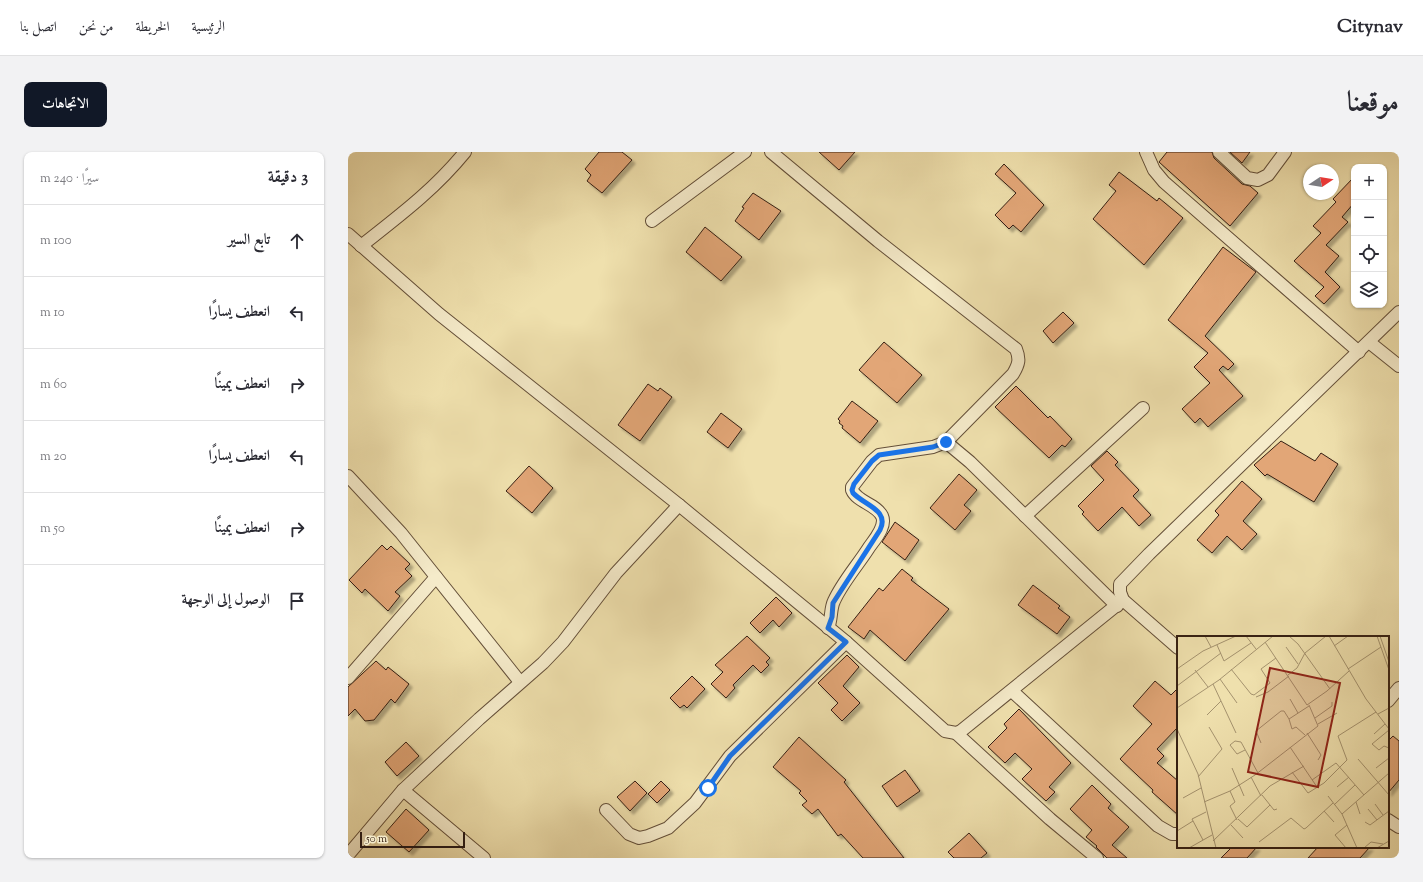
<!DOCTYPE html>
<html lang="ar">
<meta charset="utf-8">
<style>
body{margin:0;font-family:"Sorts Mill Goudy",Amiri,serif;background:#f2f2f3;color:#2b2b33;direction:rtl}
.controls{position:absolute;right:12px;top:12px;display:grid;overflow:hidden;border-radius:8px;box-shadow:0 1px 3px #0004}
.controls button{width:36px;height:36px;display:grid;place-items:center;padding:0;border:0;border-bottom:1px solid #e1e1e2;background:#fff;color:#2b2b33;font:20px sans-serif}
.compass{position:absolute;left:955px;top:12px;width:36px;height:36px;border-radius:50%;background:#fff;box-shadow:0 1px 3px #0004;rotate:78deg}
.scale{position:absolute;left:12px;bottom:10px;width:105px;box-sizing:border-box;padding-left:4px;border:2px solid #351f12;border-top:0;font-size:11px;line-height:14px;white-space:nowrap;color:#351f12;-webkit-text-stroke:3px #f5ebca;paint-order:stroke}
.stop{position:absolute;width:12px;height:12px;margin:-9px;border:3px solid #1a73e8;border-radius:50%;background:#fff}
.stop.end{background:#1a73e8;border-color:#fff;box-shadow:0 1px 4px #0008}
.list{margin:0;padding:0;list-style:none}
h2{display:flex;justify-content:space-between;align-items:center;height:52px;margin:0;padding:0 16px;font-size:17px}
h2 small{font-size:13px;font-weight:400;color:#7c7c81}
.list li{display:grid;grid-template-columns:26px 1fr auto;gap:12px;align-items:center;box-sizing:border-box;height:72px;padding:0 16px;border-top:1px solid #e1e1e2}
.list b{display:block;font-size:15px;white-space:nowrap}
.list em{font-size:13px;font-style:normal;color:#7c7c81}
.icon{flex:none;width:22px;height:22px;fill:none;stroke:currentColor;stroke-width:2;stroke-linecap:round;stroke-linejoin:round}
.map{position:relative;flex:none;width:1051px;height:706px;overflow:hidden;direction:ltr;border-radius:8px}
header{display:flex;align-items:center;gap:24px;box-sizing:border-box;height:56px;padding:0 20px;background:#fff;border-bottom:1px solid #e1e1e2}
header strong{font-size:19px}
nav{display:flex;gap:22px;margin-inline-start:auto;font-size:14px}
.intro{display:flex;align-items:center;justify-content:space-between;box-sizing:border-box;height:96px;padding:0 24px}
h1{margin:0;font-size:28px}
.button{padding:10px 18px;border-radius:8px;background:#111827;color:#fff;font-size:14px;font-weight:700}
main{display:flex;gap:24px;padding:0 24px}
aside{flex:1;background:#fff;border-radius:8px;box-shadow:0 1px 3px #0004}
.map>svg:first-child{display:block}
</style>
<header>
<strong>Citynav</strong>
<nav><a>الرئيسية</a><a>الخريطة</a><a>من نحن</a><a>اتصل بنا</a></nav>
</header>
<div class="intro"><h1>موقعنا</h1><a class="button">الاتجاهات</a></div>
<main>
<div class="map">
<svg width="1051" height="706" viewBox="0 0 1051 706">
<defs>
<filter id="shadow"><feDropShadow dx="3.5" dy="3.5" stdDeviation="1" flood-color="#0004"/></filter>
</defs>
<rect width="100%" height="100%" fill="#efe0ad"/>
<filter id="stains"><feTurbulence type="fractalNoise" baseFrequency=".005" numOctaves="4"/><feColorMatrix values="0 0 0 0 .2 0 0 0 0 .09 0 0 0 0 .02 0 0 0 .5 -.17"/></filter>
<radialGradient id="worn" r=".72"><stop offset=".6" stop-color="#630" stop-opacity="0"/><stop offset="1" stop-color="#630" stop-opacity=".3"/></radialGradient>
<g fill="#e2a677" stroke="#351f12" filter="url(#shadow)">
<path d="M251,0H274L284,8L254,41L239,29L243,23L237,17Z"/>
<path d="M471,0H507L491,18Z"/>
<path d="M819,0H864L866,6L894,32L902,34L910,41L882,74L811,10Z"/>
<path d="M882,0H902L894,11Z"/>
<path d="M656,12L696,53L673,80L665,73L661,77L647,63L668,41L647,22Z"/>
<path d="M771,20L809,49L811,46L835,66L796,113L745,67L768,39L761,33Z"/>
<path d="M1006,25V51L994,65L1000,70L978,93L991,104L977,120L992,135L976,152L967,144L976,135L946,109L973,81L965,74L988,50L985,47Z"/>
<path d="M405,41L433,59L411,88L387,69L396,56L394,55Z"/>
<path d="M357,75L394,105L373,129L338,100Z"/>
<path d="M875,95L908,120L857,184L886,212L880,218L875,214L871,218L895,244L860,275L852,266L847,271L834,257L862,231L846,215L860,201L820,168Z"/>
<path d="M715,160L726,171L705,191L695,179Z"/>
<path d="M536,190L574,223L549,251L511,218Z"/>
<path d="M300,232L310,239L312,236L324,245L292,289L270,273Z"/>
<path d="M668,234L700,266L702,264L724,287L717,295L714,293L701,306L647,255Z"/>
<path d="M504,249L530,269L512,291L494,276L495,274L491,271L492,269L490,267Z"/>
<path d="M373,261L394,277L380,296L359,280Z"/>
<path d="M933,289L967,309L973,301L990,312L966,350L919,322L917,324L906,313Z"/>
<path d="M759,299L770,310L767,313L791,338L785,344L803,363L791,374L774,355L750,379L734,362L736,360L730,354L756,328L743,314Z"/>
<path d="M181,314L205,336L184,361L158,339Z"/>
<path d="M611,322L629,338L616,353L623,359L607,378L582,356Z"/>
<path d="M894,329L914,347L895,369L909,382L894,398L879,384L864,401L849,388L871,363L867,359Z"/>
<path d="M547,370L571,388L557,408L534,390Z"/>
<path d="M34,393L39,398L43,394L62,412L57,417L64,424L47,440L52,444L40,459L17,437L14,441L1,428Z"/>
<path d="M554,417L565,426L563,428L601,457L557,509L522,478L516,487L500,475L531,436L535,439Z"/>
<path d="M685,433L712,454L710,456L722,465L709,482L670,453Z"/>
<path d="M428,445L444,461L431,475L425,468L412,481L402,471Z"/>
<path d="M399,484L422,506L418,510L421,513L413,521L405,513L385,533L387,536L378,546L363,532L375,520L367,513Z"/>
<path d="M499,503L511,515L495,534L512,551L494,569L483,558L490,551L470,531Z"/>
<path d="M28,509L38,518L40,515L61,532L47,551L43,547L26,568L17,569L7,557L0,564V535Z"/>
<path d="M344,524L357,537L339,556L336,553L332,556L322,546Z"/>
<path d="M807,529L823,543L830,536V575L809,597L816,604L809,611L830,629V663L804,640L805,638L772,607L804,572L785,554Z"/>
<path d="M671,557L723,611L701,635L707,640L698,649L674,627L684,617L667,601L657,611L640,595L659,576L656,572Z"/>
<path d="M1045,584L1051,589V628L1040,641V589Z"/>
<path d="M451,585L498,628L496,630L556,706H515L493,682L490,684L470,657L464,662L454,653L459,649L451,641L453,639L425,615Z"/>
<path d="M58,590L71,604L49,624L37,610Z"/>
<path d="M557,618L572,639L549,655L534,634Z"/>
<path d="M287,629L299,641L282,659L269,645Z"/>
<path d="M313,629L322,638L309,651L300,642Z"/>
<path d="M744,633L763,652L760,656L781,675L764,693L779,706H759L748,695L749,694L738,685L744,678L722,657Z"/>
<path d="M58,657L81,678L61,700L38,680Z"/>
<path d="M621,681L639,701L633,706H606L600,700Z"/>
<path d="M884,695H909L899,706H873Z"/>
<path d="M970,695H1022L1012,706H960Z"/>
</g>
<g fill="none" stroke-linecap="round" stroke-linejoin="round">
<g stroke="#644f39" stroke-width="14">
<g id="street">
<path d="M423,0L530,89L668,197C672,207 671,212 665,222L598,290L622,310L769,454"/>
<path d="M798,0L806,18L816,30L1011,200"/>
<path d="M871,0L899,26L910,28L920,23L937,0"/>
<path d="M304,69L397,0"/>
<path d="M0,82L91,162L331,353L498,490L597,579L608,581L613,579L775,448"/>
<path d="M13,94C51,64 86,38 117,0"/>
<path d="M1021,190L1051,214"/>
<path d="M0,324L53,381L172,530"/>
<path d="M677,364L795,256"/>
<path d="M480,476C484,467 482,457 486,449C494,431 509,414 520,397C525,389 539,375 534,364C528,352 509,350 504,338V335L524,309L531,303L585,295L598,290"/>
<path d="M830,496L775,448L772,440V432L801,402L1051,160"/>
<path d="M0,526L88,425"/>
<path d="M664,539L810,674L824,682H830"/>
<path d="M1040,549L1051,536"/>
<path d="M608,581L702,667L749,706"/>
<path d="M55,638L136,706"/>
<path d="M258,658L281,682L291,686L300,684L320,676L347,651L382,604L498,490"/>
<path d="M1040,668L1051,675"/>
<path d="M0,703L55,638L131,567L195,511L215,490L268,421L331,353"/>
</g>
</g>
<use href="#street" stroke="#f5ebca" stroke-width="12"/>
</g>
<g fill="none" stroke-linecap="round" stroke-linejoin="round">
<path stroke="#1a73e8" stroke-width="5" d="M360,636L382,604L498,490L480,476L484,465L485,451L532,378C542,358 516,353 505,341L504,338L506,332L524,309L531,303L585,295L598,290"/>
</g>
<g transform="translate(829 484)">
<rect width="212" height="212" fill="#efe0ad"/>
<path fill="none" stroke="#a5936f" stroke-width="1" d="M28,0L34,11M69,0L79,13M112,0L121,8L153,53M152,0L189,63L212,93M200,0L212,34M203,0L212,26M88,6L130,69L150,55L172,35M40,9L47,25L74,7M157,10L171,0M109,11L121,28M0,33L26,15L59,0M54,33L74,58L77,59L93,47L84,33L99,22M171,33L204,11M18,34L31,51M111,39L120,32L128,17L149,0M43,43L60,67M36,48L59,97M0,50L44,17M79,61L91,56L112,40M113,63L121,77M0,72L42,44L96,0M201,78L212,72M30,79L44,65M138,82L155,70V66M112,83L115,93L119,91L128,99M141,88L160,77M0,93L21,138L39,212M212,94L195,108L202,114L207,110L212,112M130,97L144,119L141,124M197,98L208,88M84,107L79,95L104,75H107L112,83L132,70M113,111L140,151M68,114L60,118L53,109L58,105L64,106L81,137M181,123L212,159M55,132L67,160M199,132L212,122M115,136L131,157L147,147L170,124L161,100L199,76M21,141L45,113L32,91M74,141L84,160M135,144L159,127L187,159M160,151L172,141M53,155L58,166L53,170L60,184M85,159L97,174L100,173M151,160L165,178M6,162L24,152M27,166L53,155L78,139L141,90L132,69M179,166L183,178M198,168L206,179M157,169L178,149M191,173L200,184M147,175L157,186M61,183L70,191L93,169M188,186L193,189L212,175M54,189L66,202M0,195L16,185M26,204L15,183L29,176M36,205L93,150L127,130M82,206L114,182L127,193L129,192L156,167M12,212L35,199M169,212L158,199L170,189M180,212L165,178L212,137M187,212L194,206L206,208M200,212L212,205"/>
<path fill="#8f2418" fill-opacity="0.15" stroke="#8f2418" stroke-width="2" d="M93,32L163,47L141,151L71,136Z"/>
<rect width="212" height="212" fill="none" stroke="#351f12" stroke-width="2"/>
</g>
<rect width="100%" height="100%" filter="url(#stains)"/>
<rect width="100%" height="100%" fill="url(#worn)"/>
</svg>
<div class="controls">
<button>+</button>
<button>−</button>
<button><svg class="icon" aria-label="locate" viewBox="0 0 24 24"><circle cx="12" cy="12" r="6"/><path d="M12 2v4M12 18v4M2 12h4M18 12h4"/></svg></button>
<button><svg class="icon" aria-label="layers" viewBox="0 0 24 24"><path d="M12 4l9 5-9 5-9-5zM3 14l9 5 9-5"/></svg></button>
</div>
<svg class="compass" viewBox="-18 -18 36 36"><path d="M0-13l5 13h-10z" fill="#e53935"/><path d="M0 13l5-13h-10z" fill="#7c7c81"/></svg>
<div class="scale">50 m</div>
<div class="stop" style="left:360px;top:636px"></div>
<div class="stop end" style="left:598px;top:290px"></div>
</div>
<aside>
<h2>3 دقيقة<small>سيرًا · 240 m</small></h2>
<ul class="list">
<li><svg class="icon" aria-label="ahead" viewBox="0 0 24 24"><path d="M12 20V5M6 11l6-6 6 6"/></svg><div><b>تابع السير</b></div><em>100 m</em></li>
<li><svg class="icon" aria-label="left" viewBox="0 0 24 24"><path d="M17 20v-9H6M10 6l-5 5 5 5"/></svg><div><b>انعطف يسارًا</b></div><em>10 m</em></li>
<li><svg class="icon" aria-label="right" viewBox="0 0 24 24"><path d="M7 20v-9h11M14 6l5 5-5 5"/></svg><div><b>انعطف يمينًا</b></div><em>60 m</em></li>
<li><svg class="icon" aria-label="left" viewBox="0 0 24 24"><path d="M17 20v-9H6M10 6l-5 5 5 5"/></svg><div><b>انعطف يسارًا</b></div><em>20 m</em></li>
<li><svg class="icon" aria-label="right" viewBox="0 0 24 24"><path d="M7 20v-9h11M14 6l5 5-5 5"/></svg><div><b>انعطف يمينًا</b></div><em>50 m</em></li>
<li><svg class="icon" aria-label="arrive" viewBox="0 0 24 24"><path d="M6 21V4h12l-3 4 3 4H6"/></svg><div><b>الوصول إلى الوجهة</b></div></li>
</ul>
</aside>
</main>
